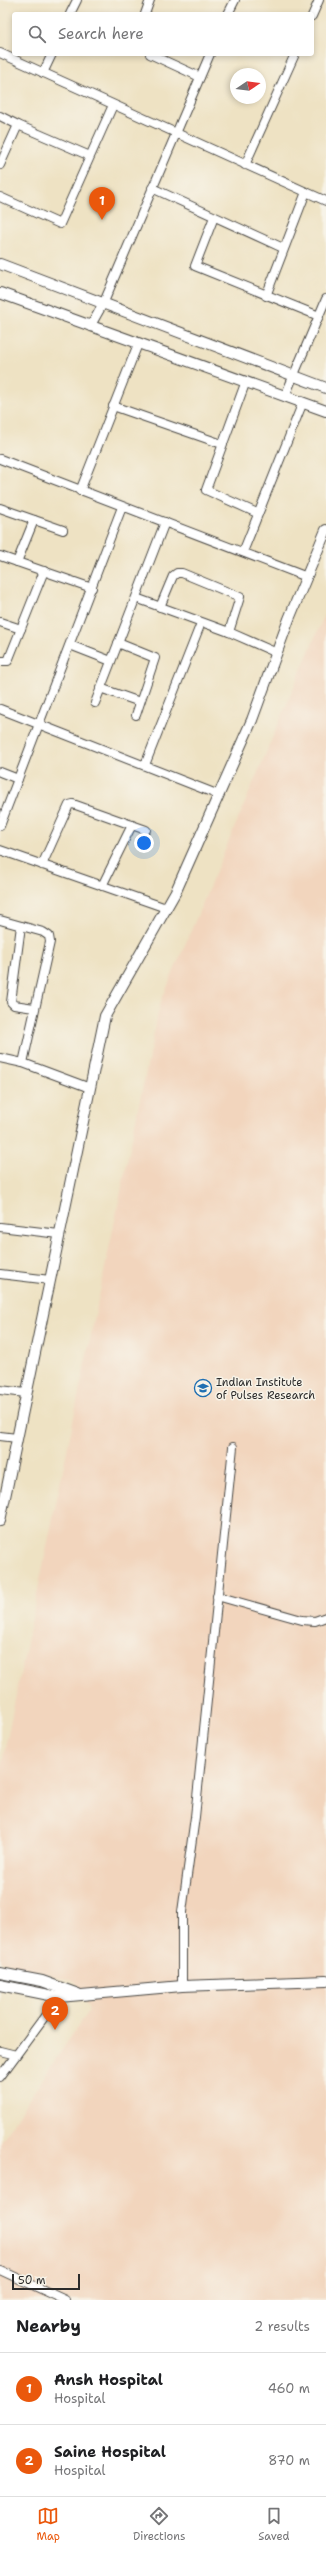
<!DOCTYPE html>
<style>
body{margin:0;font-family:"Shantell Sans",sans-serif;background:#f2f2f2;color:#202124}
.compass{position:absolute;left:230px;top:68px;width:36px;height:36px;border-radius:50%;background:#fff;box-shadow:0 2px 6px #0003;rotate:77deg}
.scale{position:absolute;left:12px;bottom:10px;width:68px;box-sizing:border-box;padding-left:4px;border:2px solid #2b2b2b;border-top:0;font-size:11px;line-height:14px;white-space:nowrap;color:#2b2b2b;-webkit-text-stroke:3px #f7f3e8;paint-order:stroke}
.you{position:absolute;left:144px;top:843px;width:14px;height:14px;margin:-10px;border:3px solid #fff;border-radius:50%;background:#1a73e8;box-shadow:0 0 0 6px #1a73e833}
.badge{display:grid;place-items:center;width:26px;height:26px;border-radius:50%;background:#ea580c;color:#fff;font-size:13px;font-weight:700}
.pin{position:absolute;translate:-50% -33px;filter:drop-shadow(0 1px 2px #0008)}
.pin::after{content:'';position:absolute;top:21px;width:14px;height:12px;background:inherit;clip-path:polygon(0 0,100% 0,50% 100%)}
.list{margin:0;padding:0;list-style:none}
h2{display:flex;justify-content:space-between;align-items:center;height:52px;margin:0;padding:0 16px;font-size:17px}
h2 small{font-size:13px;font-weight:400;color:#757577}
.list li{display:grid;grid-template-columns:26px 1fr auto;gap:12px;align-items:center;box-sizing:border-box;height:72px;padding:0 16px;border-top:1px solid #e0e0e0}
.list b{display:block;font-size:15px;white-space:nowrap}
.list p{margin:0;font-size:13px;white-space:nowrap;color:#757577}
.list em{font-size:13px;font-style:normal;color:#757577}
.icon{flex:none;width:22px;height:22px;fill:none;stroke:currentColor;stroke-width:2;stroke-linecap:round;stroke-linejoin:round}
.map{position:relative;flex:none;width:326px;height:2300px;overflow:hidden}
.search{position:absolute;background:#fff;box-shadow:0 2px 6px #0003;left:12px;right:12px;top:12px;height:44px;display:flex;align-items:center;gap:10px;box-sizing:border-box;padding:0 14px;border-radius:4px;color:#757577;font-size:15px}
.sheet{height:196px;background:#fff}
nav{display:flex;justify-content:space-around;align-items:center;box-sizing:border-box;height:56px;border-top:1px solid #e0e0e0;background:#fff;font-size:11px;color:#757577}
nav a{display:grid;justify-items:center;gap:2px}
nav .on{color:#ea580c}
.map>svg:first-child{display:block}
</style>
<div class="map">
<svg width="326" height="2300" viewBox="0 0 326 2300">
<rect width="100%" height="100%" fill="#f7f3e8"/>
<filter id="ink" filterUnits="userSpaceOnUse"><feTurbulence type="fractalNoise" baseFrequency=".025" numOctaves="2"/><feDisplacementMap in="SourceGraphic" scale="8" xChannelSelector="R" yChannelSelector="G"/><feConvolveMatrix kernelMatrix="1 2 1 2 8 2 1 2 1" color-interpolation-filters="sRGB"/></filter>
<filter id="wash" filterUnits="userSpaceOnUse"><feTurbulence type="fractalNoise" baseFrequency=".012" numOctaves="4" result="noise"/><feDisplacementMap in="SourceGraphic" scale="16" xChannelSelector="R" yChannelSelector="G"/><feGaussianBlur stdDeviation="0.9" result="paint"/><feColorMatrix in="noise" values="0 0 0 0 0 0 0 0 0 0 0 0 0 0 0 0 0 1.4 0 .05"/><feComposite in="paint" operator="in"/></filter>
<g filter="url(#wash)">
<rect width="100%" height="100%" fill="#eee2c3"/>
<path fill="#f2d5bd" d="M326,611V2300H0V2142L89,2010L76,1982L0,1961V1772L160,1004Z"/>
</g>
<g filter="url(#ink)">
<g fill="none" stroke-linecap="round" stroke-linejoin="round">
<g stroke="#484642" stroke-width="10">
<g id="minor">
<path d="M70,14L77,0"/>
<path d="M145,14L150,0"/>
<path d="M228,14L235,0"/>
<path d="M312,16L319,0"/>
<path d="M0,53L326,201"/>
<path d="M150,54L200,77"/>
<path d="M43,73L52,54"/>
<path d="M0,116L18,125"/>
<path d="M0,165L18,125L90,156"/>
<path d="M245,165L295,54"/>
<path d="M152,188L283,248"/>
<path d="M0,197L60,224L113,105"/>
<path d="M214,217L195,266L319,316"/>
<path d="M266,296L306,192"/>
<path d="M90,327L104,302L210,54"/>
<path d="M246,381L206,490L257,513"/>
<path d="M285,396L326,299"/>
<path d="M113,406L222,444"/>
<path d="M0,459L307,577"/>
<path d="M80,491L138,344"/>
<path d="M0,508L63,530"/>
<path d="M243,552L303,402"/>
<path d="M0,556L92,588"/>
<path d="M17,562L34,520"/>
<path d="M136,598L229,632L277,653"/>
<path d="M160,607L173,576L177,573H182L240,597L229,632"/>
<path d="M0,622L21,629"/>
<path d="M118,643L155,658L136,715"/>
<path d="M70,645L111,661"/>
<path d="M0,661H8L44,571"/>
<path d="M100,688L140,702"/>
<path d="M95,703L165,522"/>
<path d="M0,709L219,795"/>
<path d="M145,765L201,623"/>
<path d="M0,772L18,779"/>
<path d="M0,826L122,507"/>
<path d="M0,850L166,908"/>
<path d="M42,865L69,805L73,804L146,830"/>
<path d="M102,886L132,825"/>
<path d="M0,920L43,932L49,936L50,942L23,1063"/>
<path d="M21,926L11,1002L14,1005L34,1008"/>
<path d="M0,1058L23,1063L90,1088"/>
<path d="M0,1227L59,1234"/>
<path d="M0,1274L50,1280"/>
<path d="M0,1390L26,1393"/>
<path d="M0,1436L17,1438"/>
<path d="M217,1596L302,1620L315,1621L326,1617"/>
<path d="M182,1986V1912L195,1817L233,1447"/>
<path d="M0,2051L16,2055"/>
<path d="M0,2077L59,1997"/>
<path d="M0,2270L65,2300"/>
</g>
</g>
<g stroke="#484642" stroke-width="12">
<g id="tertiary">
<path d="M0,264L326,388"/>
<path d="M0,293L326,411"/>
<path d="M0,1521L105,1016L176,891L252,720L289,619L326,530"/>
<path d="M0,1973L42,1981L78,1994"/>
<path d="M0,1985L59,1997L182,1986L326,1981"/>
</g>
</g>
<use href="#minor" stroke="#fff" stroke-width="8"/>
<use href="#tertiary" stroke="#fff" stroke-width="10"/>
</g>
</g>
<defs>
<g id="university-ring" transform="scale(0.9)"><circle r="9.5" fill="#f7f3e8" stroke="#1f6fb2" stroke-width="1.5"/><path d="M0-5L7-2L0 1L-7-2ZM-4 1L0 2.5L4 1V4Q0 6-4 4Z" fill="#1f6fb2"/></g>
</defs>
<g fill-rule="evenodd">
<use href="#university-ring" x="203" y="1388"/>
</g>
<g text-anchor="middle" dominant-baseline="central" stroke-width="3" stroke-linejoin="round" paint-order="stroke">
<g font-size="11" fill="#2b2b2b" stroke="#f7f3e8" text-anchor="start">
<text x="216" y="1382">Indian Institute<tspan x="216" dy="13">of Pulses Research</tspan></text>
</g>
</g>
</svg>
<svg class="compass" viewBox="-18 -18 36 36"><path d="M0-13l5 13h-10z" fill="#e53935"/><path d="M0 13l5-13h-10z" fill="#757577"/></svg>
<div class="scale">50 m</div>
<div class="you"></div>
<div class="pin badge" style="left:102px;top:220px">1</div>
<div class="pin badge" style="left:55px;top:2030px">2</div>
<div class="search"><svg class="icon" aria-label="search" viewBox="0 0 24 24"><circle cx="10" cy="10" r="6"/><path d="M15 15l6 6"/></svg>Search here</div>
</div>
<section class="sheet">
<h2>Nearby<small>2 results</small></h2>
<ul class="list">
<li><span class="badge">1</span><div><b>Ansh Hospital</b><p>Hospital</p></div><em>460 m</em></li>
<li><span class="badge">2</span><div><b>Saine Hospital</b><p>Hospital</p></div><em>870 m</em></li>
</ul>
</section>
<nav>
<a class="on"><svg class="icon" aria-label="map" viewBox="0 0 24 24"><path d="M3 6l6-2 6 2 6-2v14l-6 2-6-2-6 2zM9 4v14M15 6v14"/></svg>Map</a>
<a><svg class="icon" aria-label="directions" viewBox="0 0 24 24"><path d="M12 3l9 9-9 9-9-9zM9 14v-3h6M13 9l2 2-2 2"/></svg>Directions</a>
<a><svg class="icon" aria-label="saved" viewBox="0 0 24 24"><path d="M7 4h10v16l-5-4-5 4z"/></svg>Saved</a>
</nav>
